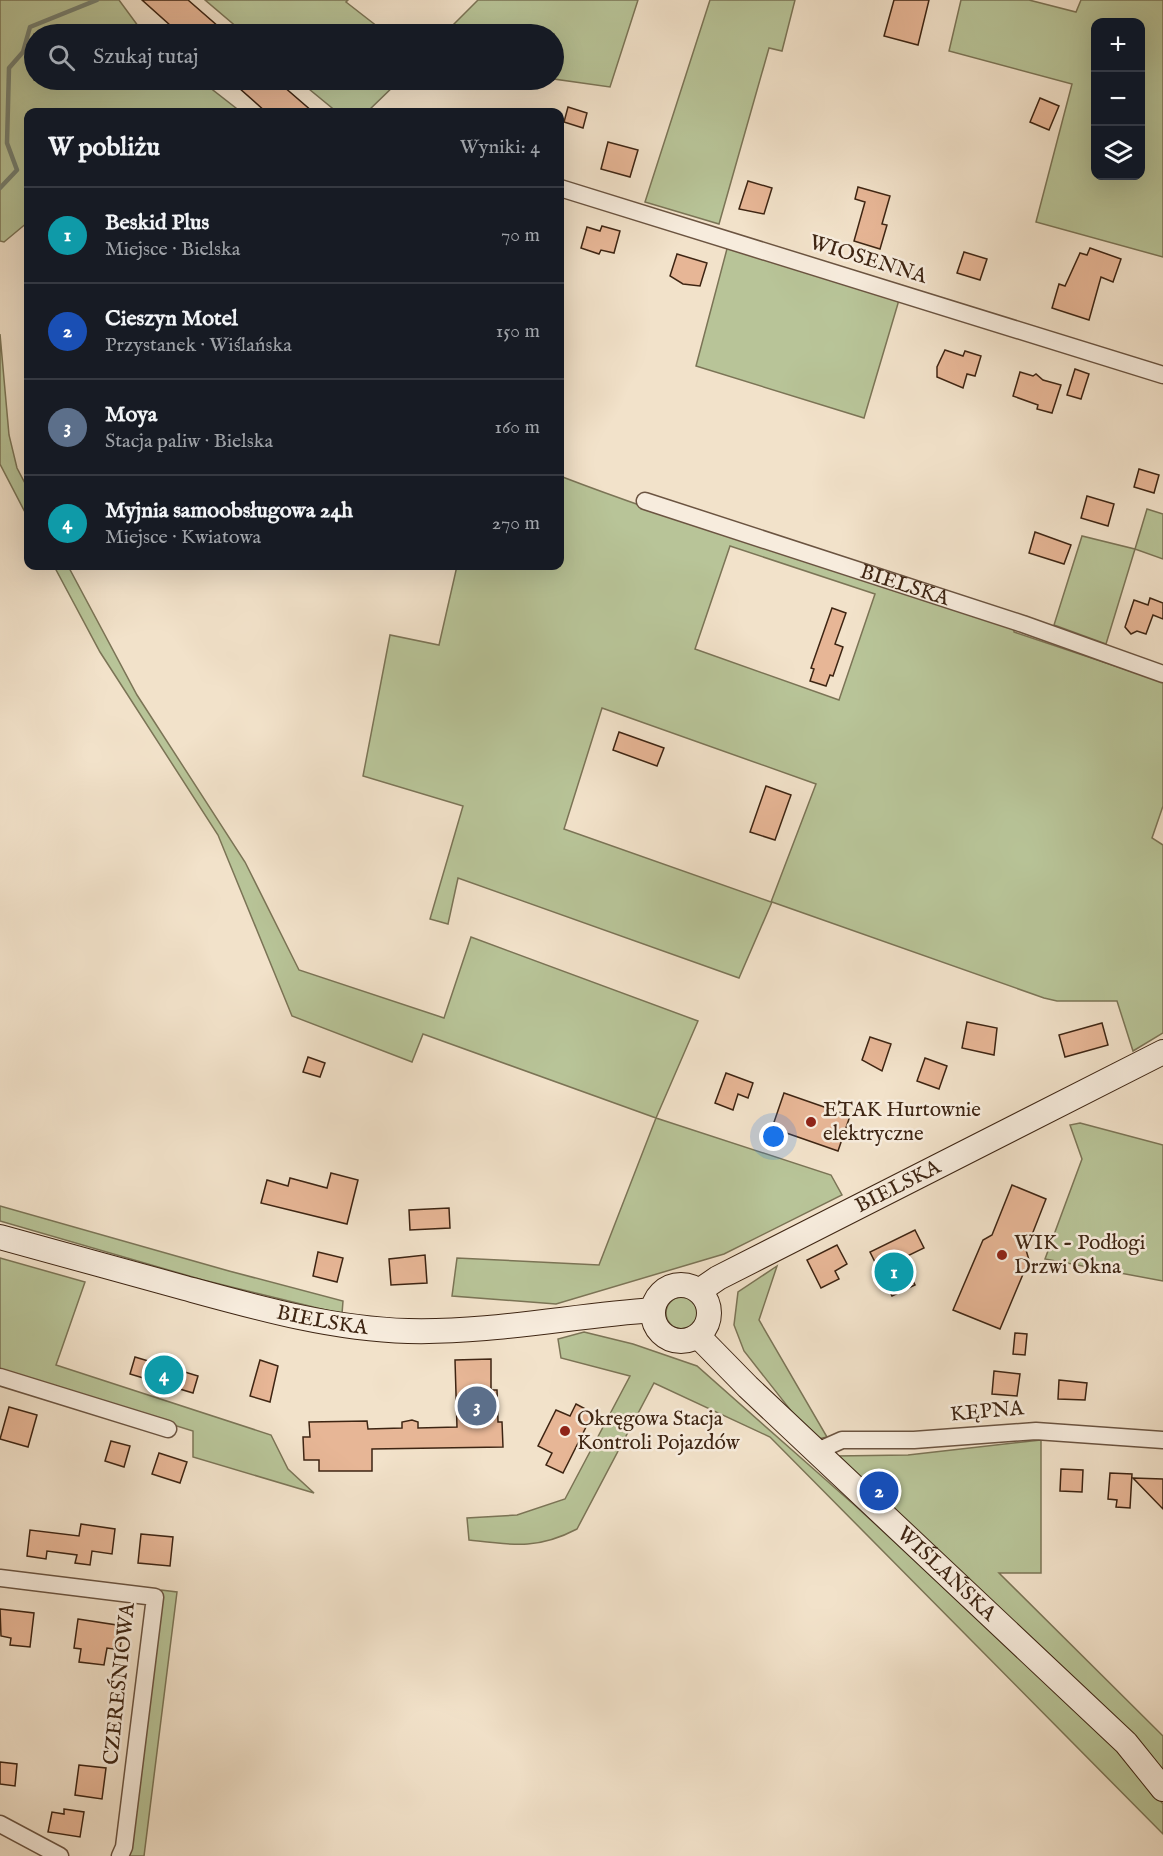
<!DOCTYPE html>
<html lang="pl">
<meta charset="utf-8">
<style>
body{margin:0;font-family:"IM FELL English",serif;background:#242831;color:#f1f3f6}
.controls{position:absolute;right:18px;top:18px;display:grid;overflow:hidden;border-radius:12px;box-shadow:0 6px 24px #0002}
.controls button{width:54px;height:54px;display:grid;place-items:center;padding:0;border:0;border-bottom:2px solid #363941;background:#171b24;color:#f1f3f6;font:30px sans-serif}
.you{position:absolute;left:774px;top:1137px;width:21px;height:21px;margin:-15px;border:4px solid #fff;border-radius:50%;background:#1a73e8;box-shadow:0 0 0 9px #1a73e833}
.badge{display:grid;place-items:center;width:39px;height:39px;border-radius:50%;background:#c59692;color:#fff;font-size:20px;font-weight:700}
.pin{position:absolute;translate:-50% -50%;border:3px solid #fff;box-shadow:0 2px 6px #0006}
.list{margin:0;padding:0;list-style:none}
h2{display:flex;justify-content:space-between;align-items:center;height:78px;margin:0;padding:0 24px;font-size:26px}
h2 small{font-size:20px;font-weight:400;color:#9ea1a6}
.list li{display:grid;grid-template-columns:39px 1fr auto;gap:18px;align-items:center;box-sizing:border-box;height:96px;padding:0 24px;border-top:2px solid #363941}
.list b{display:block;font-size:22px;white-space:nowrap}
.list p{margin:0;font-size:20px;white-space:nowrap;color:#9ea1a6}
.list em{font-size:20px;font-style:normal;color:#9ea1a6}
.icon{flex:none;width:33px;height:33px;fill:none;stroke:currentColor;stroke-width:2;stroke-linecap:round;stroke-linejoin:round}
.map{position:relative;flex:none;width:1163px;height:1856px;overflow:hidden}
.search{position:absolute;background:#171b24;box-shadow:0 6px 24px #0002;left:24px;top:24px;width:540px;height:66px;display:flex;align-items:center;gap:15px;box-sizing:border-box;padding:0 21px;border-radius:33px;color:#9ea1a6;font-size:22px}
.panel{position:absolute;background:#171b24;box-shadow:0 6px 24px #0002;left:24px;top:108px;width:540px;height:462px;border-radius:12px}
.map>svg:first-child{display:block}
</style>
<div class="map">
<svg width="1163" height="1856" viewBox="0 0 1163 1856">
<rect width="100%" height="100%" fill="#f2e2ca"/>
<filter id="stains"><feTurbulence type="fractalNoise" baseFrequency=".00333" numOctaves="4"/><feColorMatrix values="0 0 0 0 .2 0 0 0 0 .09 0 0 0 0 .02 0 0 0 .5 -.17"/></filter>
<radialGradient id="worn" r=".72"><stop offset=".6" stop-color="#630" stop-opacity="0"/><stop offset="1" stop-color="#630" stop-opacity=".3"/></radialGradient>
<g fill="#b8c498" stroke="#7b7456" stroke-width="1.5" fill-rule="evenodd">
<path d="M0,0H119L144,34H34V80H200L241,112H28V222L4,242L0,241Z"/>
<path d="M205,0H348L346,2L387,34H245Z"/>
<path d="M478,0H638L610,87L554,79V34H444Z"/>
<path d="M710,0H795L782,51L769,48L719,224L645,202Z"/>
<path d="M961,0H1029L1076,12L1081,0H1163V257L1036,222L1072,84L949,51ZM1096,22H1140V176H1096Z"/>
<path d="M298,80H400L367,112H337Z"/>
<path d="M728,245L899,300L864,418L696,366Z"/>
<path d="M0,334L9,435L17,468L28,489V518L0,464Z"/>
<path d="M560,476C708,533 863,575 1014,626V632L1163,682V806L1152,838L1163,845V1033L1133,1051L1117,1001H1057L1044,998L772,902L739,978L458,878L448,924L430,919L463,806L363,776L390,635L439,645L457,566H560ZM730,546L875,594L839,700L695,649ZM602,708L816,784L771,902L564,829Z"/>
<path d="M1147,509L1163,514V559L1135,549L1106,644L1054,625L1082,536L1135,549Z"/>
<path d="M54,566H68L137,695L245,862L299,970L444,1018L471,937L698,1021L656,1118L831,1175L842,1195L724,1254L556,1304L452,1296L457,1258L599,1265L656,1118L423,1034L412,1062L292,1016L218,835L100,652Z"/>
<path d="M1080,1123L1163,1145V1281L1045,1259L1082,1159L1070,1125Z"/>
<path d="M0,1206L229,1271L343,1301L342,1314L203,1280L0,1221Z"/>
<path d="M0,1258L85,1282L56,1365L271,1435L288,1469L314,1493L193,1457V1431L0,1371Z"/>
<path d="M777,1266L759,1320L827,1437L814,1440L744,1351L734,1325L738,1292Z"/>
<circle cx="682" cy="1313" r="16"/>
<path d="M584,1332L633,1344L697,1366L860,1510L1121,1751L1163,1804V1834L770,1437L654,1383L577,1529C537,1550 512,1545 469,1540L467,1518L517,1515L565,1499L630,1376L561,1358L558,1339Z"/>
<path d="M1041,1440V1573H999L1163,1736V1774L836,1456L908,1455Z"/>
<path d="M161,1590L177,1592L144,1856H126Z"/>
</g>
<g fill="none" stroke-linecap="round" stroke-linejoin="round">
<path stroke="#768172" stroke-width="4.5" d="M0,188L17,170L7,143L9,68L23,52L30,27L97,0"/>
</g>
<g fill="#e7b696" stroke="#3e2513" stroke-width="1.5">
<path d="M142,0H188L227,34H180Z"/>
<path d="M894,0H929L918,45L884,36Z"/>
<path d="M230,80H276L313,112H266Z"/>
<path d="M1040,98L1059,106L1049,130L1030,122Z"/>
<path d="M568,107L587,113L583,128L564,122Z"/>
<path d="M608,142L638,150L630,177L601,169Z"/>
<path d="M748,181L772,188L764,214L739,209Z"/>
<path d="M858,187L890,196L882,224L887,225L880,249L854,241L865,202L855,199Z"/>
<path d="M602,226L620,231L614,253L601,250L599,254L581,248L587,227L600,231Z"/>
<path d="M1090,248L1121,259L1113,282L1101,277L1089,320L1052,308L1059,284L1065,286L1080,253L1087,255Z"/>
<path d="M964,252L987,259L980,280L957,273Z"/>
<path d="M677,254L707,263L700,286L683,284L670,276Z"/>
<path d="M945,350L963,356L965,351L981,356L975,376L967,374L963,388L937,377V367Z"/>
<path d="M1075,369L1089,374L1081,399L1067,395Z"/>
<path d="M1020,372L1033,376L1036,374L1043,380L1061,385L1052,413L1037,409L1038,405L1013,396Z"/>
<path d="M1139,469L1159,475L1154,493L1134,487Z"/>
<path d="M1087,496L1114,504L1108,526L1081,518Z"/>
<path d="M1035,532L1071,545L1064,564L1029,553Z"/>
<path d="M1150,598L1163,603V619L1153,615L1146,634L1137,631L1131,634L1125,627L1134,600L1148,605Z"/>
<path d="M832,608L846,613L835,644L843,647L833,676L830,675L826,686L810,681L814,669L811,668Z"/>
<path d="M619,732L664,748L657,766L613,750Z"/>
<path d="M766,786L791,795L775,840L750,832Z"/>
<path d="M967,1022L997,1028L994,1055L962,1048Z"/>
<path d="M1102,1023L1108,1045L1065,1057L1059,1035Z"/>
<path d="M870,1037L891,1044L882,1071L862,1060Z"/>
<path d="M308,1057L325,1063L320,1077L303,1072Z"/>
<path d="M925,1058L947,1066L939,1089L917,1081Z"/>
<path d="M726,1073L753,1083L748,1098L738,1094L733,1110L715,1103Z"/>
<path d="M784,1093L850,1116L838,1151L772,1128Z"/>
<path d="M331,1173L358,1180L347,1224L261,1203L267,1180L288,1186L290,1178L327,1188Z"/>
<path d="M1012,1185L1046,1199L1026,1250L1029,1260L1000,1329L953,1310L983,1240L992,1235Z"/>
<path d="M449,1208L450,1228L410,1230L409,1210Z"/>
<path d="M915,1230L924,1248L901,1259L915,1285L892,1296L870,1252Z"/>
<path d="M837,1245L847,1264L835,1271L839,1279L821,1288L807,1260Z"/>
<path d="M318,1252L343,1258L337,1282L313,1276Z"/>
<path d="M425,1255L427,1283L391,1285L389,1259Z"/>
<path d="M1015,1333L1027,1334L1025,1355L1013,1354Z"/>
<path d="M135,1357L198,1376L193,1393L130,1374Z"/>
<path d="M491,1359V1390H497L498,1422H502L503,1447L372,1449V1471H319V1460H304L303,1437H310L309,1422L367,1421L368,1429L402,1428V1422L412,1420L418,1422V1428L457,1427L455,1360Z"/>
<path d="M260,1360L278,1366L270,1402L250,1396Z"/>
<path d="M994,1371L1020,1374L1017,1396L992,1394Z"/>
<path d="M1059,1380L1087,1383L1085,1400L1058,1399Z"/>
<path d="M576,1404L593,1413L563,1473L546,1465L552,1453L538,1446L556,1410L570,1416Z"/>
<path d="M9,1407L37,1415L28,1447L0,1439Z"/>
<path d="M111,1441L130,1446L124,1467L105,1461Z"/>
<path d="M159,1453L187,1462L180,1483L152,1474Z"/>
<path d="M1061,1469L1083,1470L1082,1492L1060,1491Z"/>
<path d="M1110,1473L1132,1474L1130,1508L1116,1507L1117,1500L1108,1499Z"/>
<path d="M1133,1478L1163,1479V1509Z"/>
<path d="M81,1524L115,1529L112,1554L92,1551L90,1565L75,1563L77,1555L47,1551L46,1559L27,1556L30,1530L79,1536Z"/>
<path d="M141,1534L173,1537L170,1566L138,1563Z"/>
<path d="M0,1609L34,1613L30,1647L10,1645L11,1638L1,1636Z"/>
<path d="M78,1619L123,1626L120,1650L107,1648L104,1665L79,1662L81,1649L74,1648Z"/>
<path d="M0,1762L17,1764L15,1786L0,1784Z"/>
<path d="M79,1765L106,1768L102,1799L75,1795Z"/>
<path d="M64,1809L84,1812L80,1837L48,1832L52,1812L64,1814Z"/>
</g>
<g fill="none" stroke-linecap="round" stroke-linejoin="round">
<g stroke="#6b5441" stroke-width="19">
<g id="street">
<path d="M560,188L1163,375"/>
<path id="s1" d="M645,501L1023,624L1163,674"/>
<path d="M0,1377L168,1429"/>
<path d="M818,1453L824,1448L842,1440H914L1036,1431L1163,1440"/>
<path d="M0,1578L155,1597L124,1847L120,1856"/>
<path d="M0,1824L60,1856"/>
</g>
</g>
<g stroke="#3e2513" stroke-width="26">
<g id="secondary">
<path id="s2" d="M0,1237C62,1254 123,1271 185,1288C258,1308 332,1329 408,1331C490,1333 571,1316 653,1310"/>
<circle cx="681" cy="1313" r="28"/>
<path id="s3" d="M699,1291L718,1278L1163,1052"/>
<path id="s4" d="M698,1336L748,1387L1126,1743L1163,1789"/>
</g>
</g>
<use href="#street" stroke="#f7ecdd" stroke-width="16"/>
<use href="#secondary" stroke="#f7ecdd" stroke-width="24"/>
</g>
<g fill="#8f2418" stroke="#f7ecdd" stroke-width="2">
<circle cx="811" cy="1122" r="6"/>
<circle cx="1002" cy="1255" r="6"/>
<circle cx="565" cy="1431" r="6"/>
</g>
<g text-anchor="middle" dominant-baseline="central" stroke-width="5" stroke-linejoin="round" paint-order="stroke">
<g font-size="21" fill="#3e2513" stroke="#f7ecdd">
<text transform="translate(868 260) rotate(17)">WIOSENNA</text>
<text stroke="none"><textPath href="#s1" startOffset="273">BIELSKA</textPath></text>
<text stroke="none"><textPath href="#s3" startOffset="225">BIELSKA</textPath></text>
<text stroke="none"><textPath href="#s2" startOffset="333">BIELSKA</textPath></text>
<text transform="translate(987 1412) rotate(-5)">KĘPNA</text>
<text stroke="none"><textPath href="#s4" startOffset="344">WIŚLAŃSKA</textPath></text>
<text transform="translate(120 1684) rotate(-84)">CZEREŚNIOWA</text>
</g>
<g font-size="21" fill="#3e2513" stroke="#f7ecdd" text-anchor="start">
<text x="823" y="1110">ETAK Hurtownie<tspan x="823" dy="24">elektryczne</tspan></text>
<text x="1014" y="1243">WIK - Podłogi<tspan x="1014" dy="24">Drzwi Okna</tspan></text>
<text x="577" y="1419">Okręgowa Stacja<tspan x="577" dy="24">Kontroli Pojazdów</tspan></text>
</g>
</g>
<rect width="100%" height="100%" filter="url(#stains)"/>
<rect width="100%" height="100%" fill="url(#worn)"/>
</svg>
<div class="controls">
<button>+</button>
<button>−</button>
<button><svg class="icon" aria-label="layers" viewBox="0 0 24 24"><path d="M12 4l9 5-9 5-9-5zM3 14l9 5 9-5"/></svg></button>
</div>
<div class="you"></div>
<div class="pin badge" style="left:894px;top:1272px;background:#0f9aa8">1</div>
<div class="pin badge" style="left:879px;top:1491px;background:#1a4fb4">2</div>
<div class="pin badge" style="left:477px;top:1406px;background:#5c6f8a">3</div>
<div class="pin badge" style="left:164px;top:1375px;background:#0f9aa8">4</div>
<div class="search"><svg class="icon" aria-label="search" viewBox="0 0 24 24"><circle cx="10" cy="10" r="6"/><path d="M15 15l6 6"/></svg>Szukaj tutaj</div>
<section class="panel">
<h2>W pobliżu<small>Wyniki: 4</small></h2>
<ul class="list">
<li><span class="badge" style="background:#0f9aa8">1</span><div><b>Beskid Plus</b><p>Miejsce · Bielska</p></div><em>70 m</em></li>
<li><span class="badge" style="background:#1a4fb4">2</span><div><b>Cieszyn Motel</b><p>Przystanek · Wiślańska</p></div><em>150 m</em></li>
<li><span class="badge" style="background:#5c6f8a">3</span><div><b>Moya</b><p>Stacja paliw · Bielska</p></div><em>160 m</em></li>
<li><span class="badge" style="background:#0f9aa8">4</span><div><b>Myjnia samoobsługowa 24h</b><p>Miejsce · Kwiatowa</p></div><em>270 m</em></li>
</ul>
</section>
</div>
